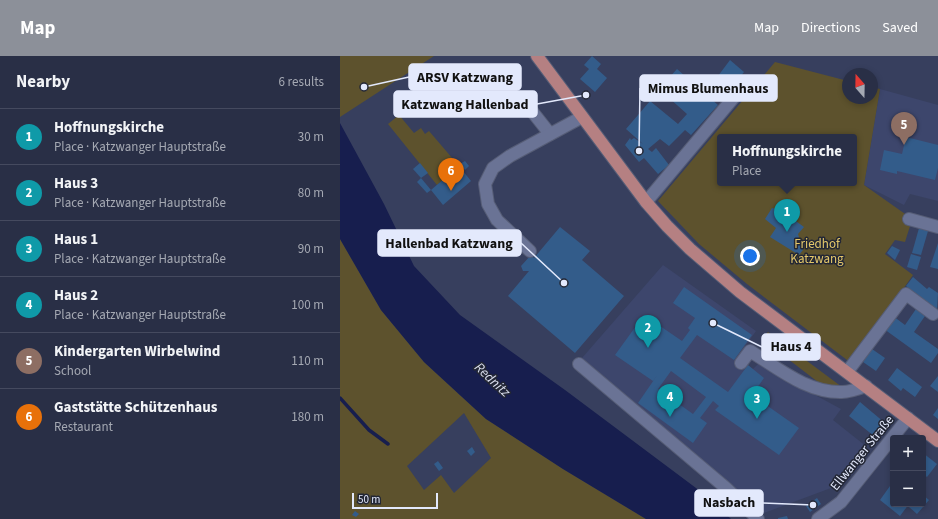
<!DOCTYPE html>
<meta charset="utf-8">
<style>
body{margin:0;font-family:"Source Sans 3",sans-serif;background:#353b51;color:#f1f3f6}
.controls{position:absolute;right:12px;bottom:12px;display:grid;overflow:hidden;border-radius:4px;box-shadow:0 2px 6px #0003}
.controls button{width:36px;height:36px;display:grid;place-items:center;padding:0;border:0;border-bottom:1px solid #454a5f;background:#292f46;color:#f1f3f6;font:20px sans-serif}
.compass{position:absolute;left:502px;top:12px;width:36px;height:36px;border-radius:50%;background:#292f46;box-shadow:0 2px 6px #0003;rotate:340deg}
.scale{position:absolute;left:12px;bottom:10px;width:86px;box-sizing:border-box;padding-left:4px;border:2px solid #e3e9fc;border-top:0;font-size:11px;line-height:14px;white-space:nowrap;color:#e3e9fc;-webkit-text-stroke:3px #232735;paint-order:stroke}
.you{position:absolute;left:410px;top:200px;width:14px;height:14px;margin:-10px;border:3px solid #fff;border-radius:50%;background:#1a73e8;box-shadow:0 0 0 6px #1a73e833}
.badge{display:grid;place-items:center;width:26px;height:26px;border-radius:50%;background:#8c9099;color:#fff;font-size:13px;font-weight:700}
.pin{position:absolute;translate:-50% -33px;filter:drop-shadow(0 1px 2px #0008)}
.pin::after{content:'';position:absolute;top:21px;width:14px;height:12px;background:inherit;clip-path:polygon(0 0,100% 0,50% 100%)}
.popup{position:absolute;left:377px;top:78px;width:140px;height:52px;box-sizing:border-box;display:grid;place-content:center;border-radius:4px;background:#292f46;filter:drop-shadow(0 1px 3px #0005);font-size:13px;white-space:nowrap;color:#a5a9b3}
.popup b{font-size:15px;color:#f1f3f6}
.popup::after{content:'';position:absolute;left:50%;top:100%;margin-left:-8px;border:8px solid transparent;border-top-color:#292f46}
.list{margin:0;padding:0;list-style:none}
h2{display:flex;justify-content:space-between;align-items:center;height:52px;margin:0;padding:0 16px;font-size:17px}
h2 small{font-size:13px;font-weight:400;color:#a5a9b3}
.list li{display:grid;grid-template-columns:26px 1fr auto;gap:12px;align-items:center;box-sizing:border-box;height:56px;padding:0 16px;border-top:1px solid #454a5f}
.list b{display:block;font-size:15px;white-space:nowrap}
.list p{margin:0;font-size:13px;white-space:nowrap;color:#a5a9b3}
.list em{font-size:13px;font-style:normal;color:#a5a9b3}
.map{position:relative;flex:none;width:598px;height:463px;overflow:hidden}
header{display:flex;align-items:center;gap:24px;box-sizing:border-box;height:56px;padding:0 20px;background:#8c9099;color:#fff}
header strong{font-size:19px}
nav{display:flex;gap:22px;margin-inline-start:auto;font-size:14px}
main{display:flex}
aside{flex:1;background:#292f46}
.map>svg:first-child{display:block}
</style>
<header>
<strong>Map</strong>
<nav><a>Map</a><a>Directions</a><a>Saved</a></nav>
</header>
<main>
<aside>
<h2>Nearby<small>6 results</small></h2>
<ul class="list">
<li><span class="badge" style="background:#0f9aa8">1</span><div><b>Hoffnungskirche</b><p>Place · Katzwanger Hauptstraße</p></div><em>30 m</em></li>
<li><span class="badge" style="background:#0f9aa8">2</span><div><b>Haus 3</b><p>Place · Katzwanger Hauptstraße</p></div><em>80 m</em></li>
<li><span class="badge" style="background:#0f9aa8">3</span><div><b>Haus 1</b><p>Place · Katzwanger Hauptstraße</p></div><em>90 m</em></li>
<li><span class="badge" style="background:#0f9aa8">4</span><div><b>Haus 2</b><p>Place · Katzwanger Hauptstraße</p></div><em>100 m</em></li>
<li><span class="badge" style="background:#8d6e63">5</span><div><b>Kindergarten Wirbelwind</b><p>School</p></div><em>110 m</em></li>
<li><span class="badge" style="background:#e8710a">6</span><div><b>Gaststätte Schützenhaus</b><p>Restaurant</p></div><em>180 m</em></li>
</ul>
</aside>
<div class="map">
<svg width="598" height="463" viewBox="0 0 598 463">
<rect width="100%" height="100%" fill="#373f5e"/>
<g fill="#3d466c">
<path d="M540,33L598,49V145L570,138L564,149L524,129Z"/>
<path d="M323,209L416,275L396,303L413,313L418,308L501,353L493,364L527,391L491,432L424,457L242,302Z"/>
</g>
<g fill="#5d522d" fill-rule="evenodd">
<path d="M0,0H94L0,61Z"/>
<path d="M435,6L508,25V42H532V31L540,33L524,129L568,160L571,167L565,186L555,184L545,198L573,219L511,307L407,228L359,188L318,145ZM380,81H514V127H380Z"/>
<path d="M59,59L74,77L81,72L85,78L89,75L119,110L97,129L48,68Z"/>
<path d="M0,183L41,254L84,306L146,363L223,413L306,463H0ZM124,357L151,402L114,437L101,419L84,434L67,410Z"/>
<path d="M428,276L502,331L487,333L422,283Z"/>
</g>
<path fill="#171e4e" d="M0,67L44,148L74,210L120,259L225,334L368,441L391,463H306L223,413L146,363L84,306L41,254L0,183Z"/>
<g fill="none" stroke-linecap="round" stroke-linejoin="round">
<path stroke="#171e4e" stroke-width="3.5" d="M0,342L29,374L48,388"/>
</g>
<g fill="#335c8a" fill-rule="evenodd">
<path d="M252,0L261,8L257,13L267,22L255,36L240,23L249,13L244,9Z"/>
<path d="M390,4L404,16L392,31L378,20Z"/>
<path d="M337,13L378,49L351,79L345,74L329,90L320,83L308,93L312,96L316,92L329,109L318,118L304,102L299,106L285,89L290,82L291,84L294,82L303,88L286,73L310,45L338,68L347,58L319,33Z"/>
<path d="M566,81L598,89V112L595,124L557,115V118L540,114L544,94L562,98Z"/>
<path d="M125,105L129,110L125,114L120,108Z"/>
<path d="M80,107L88,117L81,122L73,113Z"/>
<path d="M119,110L131,125L103,149L91,134Z"/>
<path d="M81,122L91,134L87,137L77,126Z"/>
<path d="M432,152L441,154L464,171L458,178L463,194L459,199L430,181L436,172L425,163Z"/>
<path d="M220,171L250,195L242,204L284,240L235,297L168,240L189,215H183L181,210L191,199L194,202Z"/>
<path d="M579,172L588,175L581,199L572,197Z"/>
<path d="M598,187V213L590,211Z"/>
<path d="M552,190L560,194L555,204L547,197Z"/>
<path d="M571,198L581,201L577,214L567,211Z"/>
<path d="M573,221L587,233L589,231L598,237L597,254L566,230Z"/>
<path d="M344,231L412,279L394,304L357,279L340,302L388,336L408,309L424,322L412,339L459,372L439,399L375,354L379,350L373,345L360,362L367,367L353,387L298,347L318,318L313,325L275,299L304,259L342,285L350,274L348,272L355,262L333,247ZM331,315L366,341L353,358L318,333Z"/>
<path d="M576,253L585,260L574,276L598,293V297L591,307L544,273L553,260L565,269Z"/>
<path d="M532,293L545,302L536,315L523,306Z"/>
<path d="M557,312L582,331L575,341L563,332L561,335L548,324Z"/>
<path d="M598,320V336L590,330Z"/>
<path d="M520,346L545,367L534,380L509,360Z"/>
<path d="M598,352V363L593,359Z"/>
<path d="M132,391L135,396L131,400L127,395Z"/>
<path d="M583,397L597,408L587,421L583,418Z"/>
<path d="M98,405L103,412L99,415L94,408Z"/>
<path d="M550,430L553,433V448H569L560,460L540,444Z"/>
<path d="M583,439L589,444L577,458L569,451L571,448H583Z"/>
<path d="M477,442L481,448L470,456L466,450Z"/>
<path d="M15,455L19,458L16,461L12,459Z"/>
<path d="M447,460L448,463H438V462Z"/>
</g>
<g fill="none" stroke-linecap="round" stroke-linejoin="round">
<g stroke="#565d76" stroke-width="14">
<g id="minor">
<path d="M191,54L210,78"/>
<path d="M306,146L405,28"/>
<path d="M569,163L598,171"/>
<path d="M190,195L157,164L148,148L145,128L153,112L170,100L242,61"/>
<path d="M401,307L410,295C438,312 467,337 502,336C510,336 518,333 526,330"/>
<path d="M239,308L386,432L418,463"/>
<path d="M507,316L566,238L593,258"/>
<path d="M478,463L501,446L568,362"/>
</g>
</g>
<g stroke="#565d76" stroke-width="14">
<path id="major" d="M197,0L306,146L327,170L350,193L400,236L598,385"/>
</g>
<use href="#minor" stroke="#6a7395" stroke-width="12"/>
<use href="#major" stroke="#b58082" stroke-width="12"/>
</g>
<g text-anchor="middle" dominant-baseline="central" stroke-width="3" stroke-linejoin="round" paint-order="stroke">
<g font-size="13" fill="#e5c86a" stroke="#232735">
<text x="477" y="188">Friedhof<tspan x="477" dy="15">Katzwang</tspan></text>
</g>
<g font-size="13" fill="#e3e9fc" stroke="#232735">
<text transform="translate(522 397) rotate(-51)">Ellwanger Straße</text>
</g>
<g font-size="14" font-style="italic" fill="#d9deef" stroke="#232735">
<text transform="translate(152 324) rotate(43)">Rednitz</text>
</g>
</g>
<path fill="none" stroke="#e3e9fc" stroke-width="1.5" d="M24 31L69 21M299 95L300 32M246 39L197 48M224 227L181 187M373 267L422 291M473 449L423 447"/>
<g fill="#e3e9fc" stroke="#232735" stroke-width="1.5">
<circle cx="24" cy="31" r="4"/>
<circle cx="299" cy="95" r="4"/>
<circle cx="246" cy="39" r="4"/>
<circle cx="224" cy="227" r="4"/>
<circle cx="373" cy="267" r="4"/>
<circle cx="473" cy="449" r="4"/>
</g>
<g fill="#e3e9fc" stroke="#e3e9fc" stroke-width="1.5">
<rect x="69" y="8" width="112" height="26" rx="4"/>
<rect x="300" y="19" width="137" height="26" rx="4"/>
<rect x="54" y="35" width="143" height="26" rx="4"/>
<rect x="38" y="174" width="143" height="26" rx="4"/>
<rect x="422" y="278" width="58" height="26" rx="4"/>
<rect x="355" y="434" width="68" height="26" rx="4"/>
</g>
<g font-size="14" text-anchor="middle" font-weight="bold" fill="#111">
<text x="125" y="26">ARSV Katzwang</text>
<text x="368" y="37">Mimus Blumenhaus</text>
<text x="125" y="53">Katzwang Hallenbad</text>
<text x="109" y="192">Hallenbad Katzwang</text>
<text x="451" y="295">Haus 4</text>
<text x="389" y="451">Nasbach</text>
</g>
</svg>
<div class="controls">
<button>+</button>
<button>−</button>
</div>
<svg class="compass" viewBox="-18 -18 36 36"><path d="M0-13l5 13h-10z" fill="#e53935"/><path d="M0 13l5-13h-10z" fill="#a5a9b3"/></svg>
<div class="scale">50 m</div>
<div class="you"></div>
<div class="pin badge" style="left:447px;top:176px;background:#0f9aa8">1</div>
<div class="popup"><b>Hoffnungskirche</b>Place</div>
<div class="pin badge" style="left:308px;top:292px;background:#0f9aa8">2</div>
<div class="pin badge" style="left:417px;top:363px;background:#0f9aa8">3</div>
<div class="pin badge" style="left:330px;top:361px;background:#0f9aa8">4</div>
<div class="pin badge" style="left:564px;top:89px;background:#8d6e63">5</div>
<div class="pin badge" style="left:111px;top:135px;background:#e8710a">6</div>
</div>
</main>
